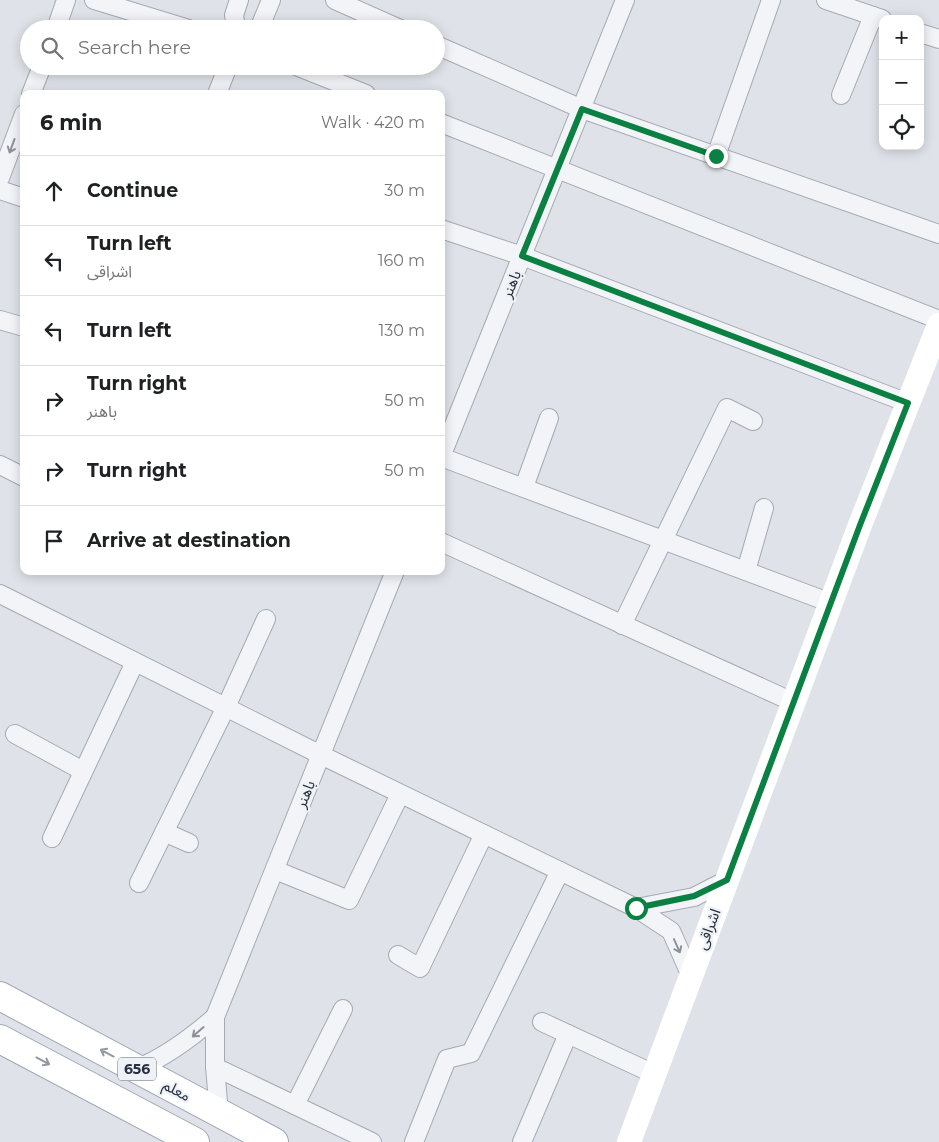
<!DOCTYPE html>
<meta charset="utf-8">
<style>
body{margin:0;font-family:Montserrat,"Noto Sans Arabic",sans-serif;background:#f6f6f6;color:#202124}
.controls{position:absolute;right:15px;top:15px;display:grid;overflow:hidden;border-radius:10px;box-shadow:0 2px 12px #0003}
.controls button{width:45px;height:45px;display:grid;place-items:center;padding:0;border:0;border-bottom:1px solid #e0e0e0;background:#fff;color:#202124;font:25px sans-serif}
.stop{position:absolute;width:15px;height:15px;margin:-11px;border:4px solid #0b8043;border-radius:50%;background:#fff}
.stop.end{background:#0b8043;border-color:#fff;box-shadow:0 1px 5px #0008}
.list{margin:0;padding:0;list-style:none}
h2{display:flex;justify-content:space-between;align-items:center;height:65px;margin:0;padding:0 20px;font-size:21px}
h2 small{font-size:16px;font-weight:400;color:#757577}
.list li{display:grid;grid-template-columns:32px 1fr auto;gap:15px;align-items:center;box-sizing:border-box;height:70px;padding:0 20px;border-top:1px solid #e0e0e0}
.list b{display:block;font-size:19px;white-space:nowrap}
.list p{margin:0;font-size:16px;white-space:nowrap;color:#757577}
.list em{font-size:16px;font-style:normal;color:#757577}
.icon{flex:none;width:28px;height:28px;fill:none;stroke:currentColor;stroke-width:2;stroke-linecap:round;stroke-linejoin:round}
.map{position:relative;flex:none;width:939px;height:1142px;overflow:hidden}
.search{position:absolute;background:#fff;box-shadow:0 2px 12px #0003;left:20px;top:20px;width:425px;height:55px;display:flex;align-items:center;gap:12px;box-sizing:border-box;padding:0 18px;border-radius:28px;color:#757577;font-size:19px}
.panel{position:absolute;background:#fff;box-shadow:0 2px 12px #0003;left:20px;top:90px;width:425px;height:485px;border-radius:10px}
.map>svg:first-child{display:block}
</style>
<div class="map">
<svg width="939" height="1142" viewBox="0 0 939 1142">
<rect width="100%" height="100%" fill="#dfe3e9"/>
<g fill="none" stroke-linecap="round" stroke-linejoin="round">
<g stroke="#a4aab3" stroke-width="20">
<g id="street">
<path d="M94,0L189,29"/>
<path d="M335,0L400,29"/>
<path d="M826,0L882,19"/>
<path d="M56,29L66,0"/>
<path d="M236,29L234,15L239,0"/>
<path d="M259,29L271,0"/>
<path d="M920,33L939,39"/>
<path d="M436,45L582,109L939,234"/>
<path d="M296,66L366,94"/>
<path d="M31,94L42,66"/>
<path d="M217,94L228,66"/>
<path d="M841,95L873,16"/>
<path d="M441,123L939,320"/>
<path d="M716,156L771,0"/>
<path d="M0,178L24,114"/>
<path d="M0,190L24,198"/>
<path d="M441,229L522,256L908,403"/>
<path d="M0,320L24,327"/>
<path d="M441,457L625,0"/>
<path d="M441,457L831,603"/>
<path d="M0,465L24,477"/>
<path d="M524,487L549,418"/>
<path d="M441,542L793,702"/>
<path d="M746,571L764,508"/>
<path d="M0,594L321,755L636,908"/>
<path d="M622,625L727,408L753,421"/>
<path d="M15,734L83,771"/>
<path d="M164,832L189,843"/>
<path d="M52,838L135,662"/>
<path d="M275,870L349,900L400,794"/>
<path d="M139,883L226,707L266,619"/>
<path d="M398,955L420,968L484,834"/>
<path d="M691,976L671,931L636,908L694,897L727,880"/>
<path d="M215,1017L395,571"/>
<path d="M542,1022L654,1074"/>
<path d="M215,1067L372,1142"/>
<path d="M136,1069C166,1057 191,1038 215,1017V1067L219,1113"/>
<path d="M295,1105L343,1009"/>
<path d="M414,1142L447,1059L471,1053L560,871"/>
<path d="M522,1142L568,1034"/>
</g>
</g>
<g stroke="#9da8b5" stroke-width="30">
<g id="primary">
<path d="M0,996L274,1142"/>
<path d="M0,1039L195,1142"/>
</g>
</g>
<use href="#street" stroke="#f2f4f7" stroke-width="18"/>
<path stroke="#fff" stroke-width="24" d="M629,1142L860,525L939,325"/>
<use href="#primary" stroke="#fff" stroke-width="28"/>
</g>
<defs><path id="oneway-shaft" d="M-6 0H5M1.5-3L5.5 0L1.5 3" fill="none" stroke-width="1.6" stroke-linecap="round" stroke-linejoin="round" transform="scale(1.25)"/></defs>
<g stroke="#8c929c">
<use href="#oneway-shaft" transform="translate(12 146) rotate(110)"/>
<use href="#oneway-shaft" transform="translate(677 946) rotate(66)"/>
<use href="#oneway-shaft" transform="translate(198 1032) rotate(139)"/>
</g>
<g stroke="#9398a0">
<use href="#oneway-shaft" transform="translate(107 1053) rotate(-152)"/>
<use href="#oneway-shaft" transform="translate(43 1061) rotate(28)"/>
</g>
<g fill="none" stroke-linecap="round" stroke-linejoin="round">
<path stroke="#0b8043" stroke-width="6" d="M636,908L694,896L727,880L860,525L908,403L522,256L582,109L716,156"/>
</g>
<g text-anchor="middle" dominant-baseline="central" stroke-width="4.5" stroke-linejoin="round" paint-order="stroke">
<rect fill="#eef2f6" stroke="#636b77" stroke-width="1" x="118" y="1057.5" width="38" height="23" rx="4"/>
<g font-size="14" font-weight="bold" fill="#273141">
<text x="137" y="1069">656</text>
</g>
<g font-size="15" fill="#273141" stroke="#eef2f6">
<text transform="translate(511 284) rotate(-68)">باهنر</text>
<text transform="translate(305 794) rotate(-68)">باهنر</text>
<text transform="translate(708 929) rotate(-69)">اشراقی</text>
<text transform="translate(177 1090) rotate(28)">معلم</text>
</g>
</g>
</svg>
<div class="controls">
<button>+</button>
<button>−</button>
<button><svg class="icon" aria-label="locate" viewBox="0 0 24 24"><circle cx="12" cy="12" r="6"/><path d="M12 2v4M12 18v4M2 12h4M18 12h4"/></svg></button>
</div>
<div class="stop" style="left:636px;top:908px"></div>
<div class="stop end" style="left:716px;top:156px"></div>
<div class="search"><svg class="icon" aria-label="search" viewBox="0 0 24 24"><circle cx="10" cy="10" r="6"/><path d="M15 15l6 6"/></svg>Search here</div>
<section class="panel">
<h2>6 min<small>Walk · 420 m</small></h2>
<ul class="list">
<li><svg class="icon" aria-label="ahead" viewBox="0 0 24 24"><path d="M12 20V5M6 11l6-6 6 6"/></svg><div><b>Continue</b></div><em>30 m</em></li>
<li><svg class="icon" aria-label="left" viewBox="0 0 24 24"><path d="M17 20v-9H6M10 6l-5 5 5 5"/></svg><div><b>Turn left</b><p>اشراقی</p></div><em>160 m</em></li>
<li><svg class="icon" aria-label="left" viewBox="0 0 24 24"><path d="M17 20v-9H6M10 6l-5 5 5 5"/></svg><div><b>Turn left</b></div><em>130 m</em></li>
<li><svg class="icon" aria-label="right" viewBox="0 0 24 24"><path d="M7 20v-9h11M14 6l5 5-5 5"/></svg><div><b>Turn right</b><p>باهنر</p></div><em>50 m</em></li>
<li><svg class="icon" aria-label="right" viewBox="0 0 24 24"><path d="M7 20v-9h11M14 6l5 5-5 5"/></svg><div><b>Turn right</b></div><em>50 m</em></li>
<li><svg class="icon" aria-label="arrive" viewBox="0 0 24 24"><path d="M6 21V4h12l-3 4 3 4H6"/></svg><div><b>Arrive at destination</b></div></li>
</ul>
</section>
</div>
